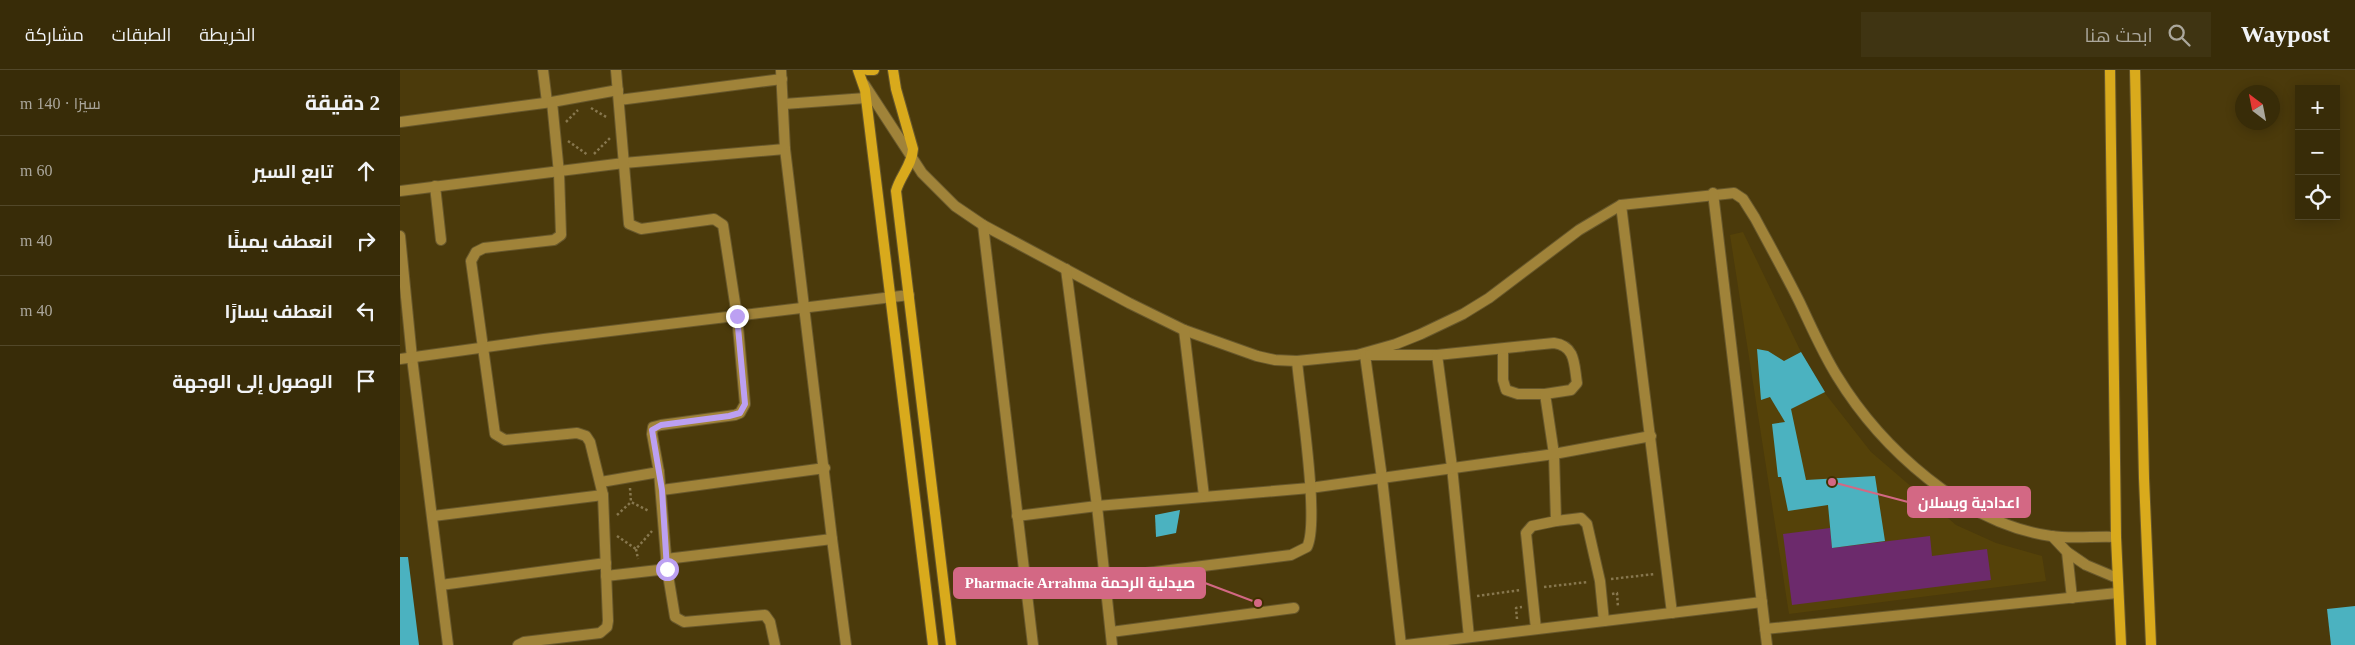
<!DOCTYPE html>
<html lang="ar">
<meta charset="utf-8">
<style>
body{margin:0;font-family:"Times New Roman",Cairo,serif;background:#3f3412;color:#f1f3f6;direction:rtl}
.controls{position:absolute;right:15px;top:15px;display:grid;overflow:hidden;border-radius:0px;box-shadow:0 2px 12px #0003}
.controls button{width:45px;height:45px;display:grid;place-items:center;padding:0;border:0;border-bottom:1px solid #524829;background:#382c08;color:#f1f3f6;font:25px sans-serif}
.compass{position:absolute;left:1835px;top:15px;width:45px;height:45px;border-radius:50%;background:#382c08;box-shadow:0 2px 12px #0003;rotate:328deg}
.stop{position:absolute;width:15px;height:15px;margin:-11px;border:4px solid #bca0f2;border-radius:50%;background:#fff}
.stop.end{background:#bca0f2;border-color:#fff;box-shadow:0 1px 5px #0008}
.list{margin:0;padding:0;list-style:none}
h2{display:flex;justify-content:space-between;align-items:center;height:65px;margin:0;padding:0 20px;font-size:21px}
h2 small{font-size:16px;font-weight:400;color:#aba79c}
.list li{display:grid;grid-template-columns:32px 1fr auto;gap:15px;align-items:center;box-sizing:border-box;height:70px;padding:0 20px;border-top:1px solid #524829}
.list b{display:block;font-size:19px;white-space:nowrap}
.list em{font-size:16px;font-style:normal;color:#aba79c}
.icon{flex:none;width:28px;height:28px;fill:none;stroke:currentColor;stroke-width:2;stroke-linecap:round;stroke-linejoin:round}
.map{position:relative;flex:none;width:1955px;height:575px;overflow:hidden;direction:ltr}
header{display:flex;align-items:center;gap:30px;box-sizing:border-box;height:70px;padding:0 25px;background:#382c08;border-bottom:1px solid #524829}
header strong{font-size:24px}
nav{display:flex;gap:28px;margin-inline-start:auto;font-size:18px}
.search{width:350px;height:45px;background:#3f3412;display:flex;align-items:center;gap:12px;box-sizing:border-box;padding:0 18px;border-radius:0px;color:#aba79c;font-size:19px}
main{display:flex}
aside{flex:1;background:#382c08}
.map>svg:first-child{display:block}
</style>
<header>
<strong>Waypost</strong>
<div class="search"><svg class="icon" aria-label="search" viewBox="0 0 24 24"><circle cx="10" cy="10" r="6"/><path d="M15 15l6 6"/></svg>ابحث هنا</div>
<nav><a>الخريطة</a><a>الطبقات</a><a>مشاركة</a></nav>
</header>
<main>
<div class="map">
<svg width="1955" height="575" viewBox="0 0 1955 575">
<rect width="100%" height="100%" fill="#4b3a0b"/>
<path fill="#554209" d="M1343,162L1401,282L1424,322L1471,382L1556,455L1596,473L1642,486L1646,511L1389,544L1330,165Z"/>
<path fill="#6c2a6c" d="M1430,458L1432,478L1530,466L1532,486L1587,479L1591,510L1392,535L1383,464Z"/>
<g fill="#4bb2c0">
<path d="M1357,279L1368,281L1384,291L1401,282L1425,322L1391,339L1406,410L1475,406L1485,471L1432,478L1428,435L1388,441L1381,407H1378L1372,354L1385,352L1370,327L1361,330Z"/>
<path d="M780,440L776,463L756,467L755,445Z"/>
<path d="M0,487H8L19,575H0Z"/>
<path d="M1955,536V575H1931L1927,539Z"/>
</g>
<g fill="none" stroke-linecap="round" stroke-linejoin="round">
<g stroke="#68582c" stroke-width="12">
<g id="street">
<path d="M143,0L147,32"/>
<path d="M464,14L522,103L555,136L583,155L729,233L784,260L857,286L875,290L897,291L957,285L996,274L1021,264L1063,244L1089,228L1179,160L1221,135L1334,123L1343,129L1355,148C1370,176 1385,203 1399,231C1411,256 1422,282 1437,306C1481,378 1564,454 1651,466C1672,469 1695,466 1716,467"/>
<path d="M219,30L382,9"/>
<path d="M384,34L466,28"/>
<path d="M0,52L152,32L218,20"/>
<path d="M35,116L41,170"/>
<path d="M0,121L224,93L385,79"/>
<path d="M1313,123L1367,575"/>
<path d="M1221,135L1272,543"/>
<path d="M583,155L633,575"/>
<path d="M0,166L12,288L48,575"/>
<path d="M666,199L697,436L712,575"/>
<path d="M784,260L804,426"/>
<path d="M1103,279V310L1106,320L1118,324H1145"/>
<path d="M965,285L982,408L1001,575"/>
<path d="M970,285H1037L1154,273C1176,276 1174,295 1177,313L1171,320L1145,324L1154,384L1156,451L1132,456L1126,463L1136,559"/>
<path d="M1037,285L1052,397L1069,567"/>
<path d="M0,289L144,269L509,225"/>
<path d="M259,402L267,499L275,547L284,552L365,545L370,552L375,575"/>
<path d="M201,412L259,402L252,364L253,357L261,355L335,345L340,343L345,334L337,246L323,155L314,149L241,159L229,154L216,0"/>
<path d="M262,420L425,398"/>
<path d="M33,446L203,425"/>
<path d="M617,446L697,436L910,418L1154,384L1251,366"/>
<path d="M1156,451L1181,448L1187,454L1200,511L1204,551"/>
<path d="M1652,466L1667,482L1672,528"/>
<path d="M432,469L446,575"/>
<path d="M1667,482L1686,495L1717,508"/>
<path d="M266,489L432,469L385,79L381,0"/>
<path d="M206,506L267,499"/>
<path d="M706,508L891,485L907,477C920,452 900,326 897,291"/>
<path d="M41,515L206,493"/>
<path d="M1365,559L1717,523"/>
<path d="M711,562L894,538"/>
<path d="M118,575L124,572L200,563L207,557L208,551L203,425L190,372L186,366L177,363L105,370L95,364L71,191L76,182L84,178L154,170L161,165L159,103L152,32"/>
<path d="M1006,575L1362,532"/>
</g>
</g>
<g stroke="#68582c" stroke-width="12">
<g id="secondary">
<path d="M458,0L465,20L533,575"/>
<path d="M467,0H474"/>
<path d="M493,0L496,19L513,79C512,95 500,106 496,121L551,575"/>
<path d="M1710,0L1716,467L1721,575"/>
<path d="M1735,0L1744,408L1751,575"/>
</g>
</g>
<g stroke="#87774e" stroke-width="2.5" stroke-dasharray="2.5 2.5" stroke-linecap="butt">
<path d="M191,38L208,48"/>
<path d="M166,52L178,40"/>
<path d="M168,71L188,85"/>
<path d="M194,84L210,68"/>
<path d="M230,418L231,432L249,441"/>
<path d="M217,445L231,432"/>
<path d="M217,466L236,479L252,461"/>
<path d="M236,479L238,489"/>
<path d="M1211,509L1255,504"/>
<path d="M1144,517L1188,512"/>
<path d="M1212,524L1217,523L1218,537"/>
<path d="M1077,526L1121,520"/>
<path d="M1117,549L1116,538L1122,537"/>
</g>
<use href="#street" stroke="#a08339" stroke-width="10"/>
<use href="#secondary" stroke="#d9aa1c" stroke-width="10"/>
</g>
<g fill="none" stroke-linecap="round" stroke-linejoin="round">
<path stroke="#bca0f2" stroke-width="6" d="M267,499L262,420L252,360L261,355L329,346L340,343L345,334L337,246"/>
</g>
<path fill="none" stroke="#d36884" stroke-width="2" d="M1432 412L1508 432M858 533L805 513"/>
<g fill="#d36884" stroke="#413000" stroke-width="2">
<circle cx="1432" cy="412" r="5"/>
<circle cx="858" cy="533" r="5"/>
</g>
<g fill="#d36884" stroke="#d36884" stroke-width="2">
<rect x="1508" y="417" width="122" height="30" rx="5"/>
<rect x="554" y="498" width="251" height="30" rx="5"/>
</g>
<g font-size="15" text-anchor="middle" font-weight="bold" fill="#fff">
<text x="1569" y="438">اعدادية ويسلان</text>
<text x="680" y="518">Pharmacie Arrahma صيدلية الرحمة</text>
</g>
</svg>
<div class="controls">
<button>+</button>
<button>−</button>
<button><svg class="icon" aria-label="locate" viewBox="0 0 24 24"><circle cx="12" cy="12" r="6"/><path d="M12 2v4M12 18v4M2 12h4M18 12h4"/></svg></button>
</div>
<svg class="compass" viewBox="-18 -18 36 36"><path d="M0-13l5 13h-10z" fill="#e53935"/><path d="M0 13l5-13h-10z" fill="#aba79c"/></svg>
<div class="stop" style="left:267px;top:499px"></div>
<div class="stop end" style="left:337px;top:246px"></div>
</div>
<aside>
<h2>2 دقيقة<small>سيرًا · 140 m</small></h2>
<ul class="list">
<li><svg class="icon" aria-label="ahead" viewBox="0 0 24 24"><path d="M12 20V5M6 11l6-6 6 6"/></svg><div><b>تابع السير</b></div><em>60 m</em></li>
<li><svg class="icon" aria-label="right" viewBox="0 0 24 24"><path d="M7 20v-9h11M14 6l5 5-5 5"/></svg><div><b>انعطف يمينًا</b></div><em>40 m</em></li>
<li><svg class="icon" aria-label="left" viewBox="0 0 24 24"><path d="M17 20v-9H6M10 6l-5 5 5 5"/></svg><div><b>انعطف يسارًا</b></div><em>40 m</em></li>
<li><svg class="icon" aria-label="arrive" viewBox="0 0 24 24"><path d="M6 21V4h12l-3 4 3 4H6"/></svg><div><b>الوصول إلى الوجهة</b></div></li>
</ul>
</aside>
</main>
